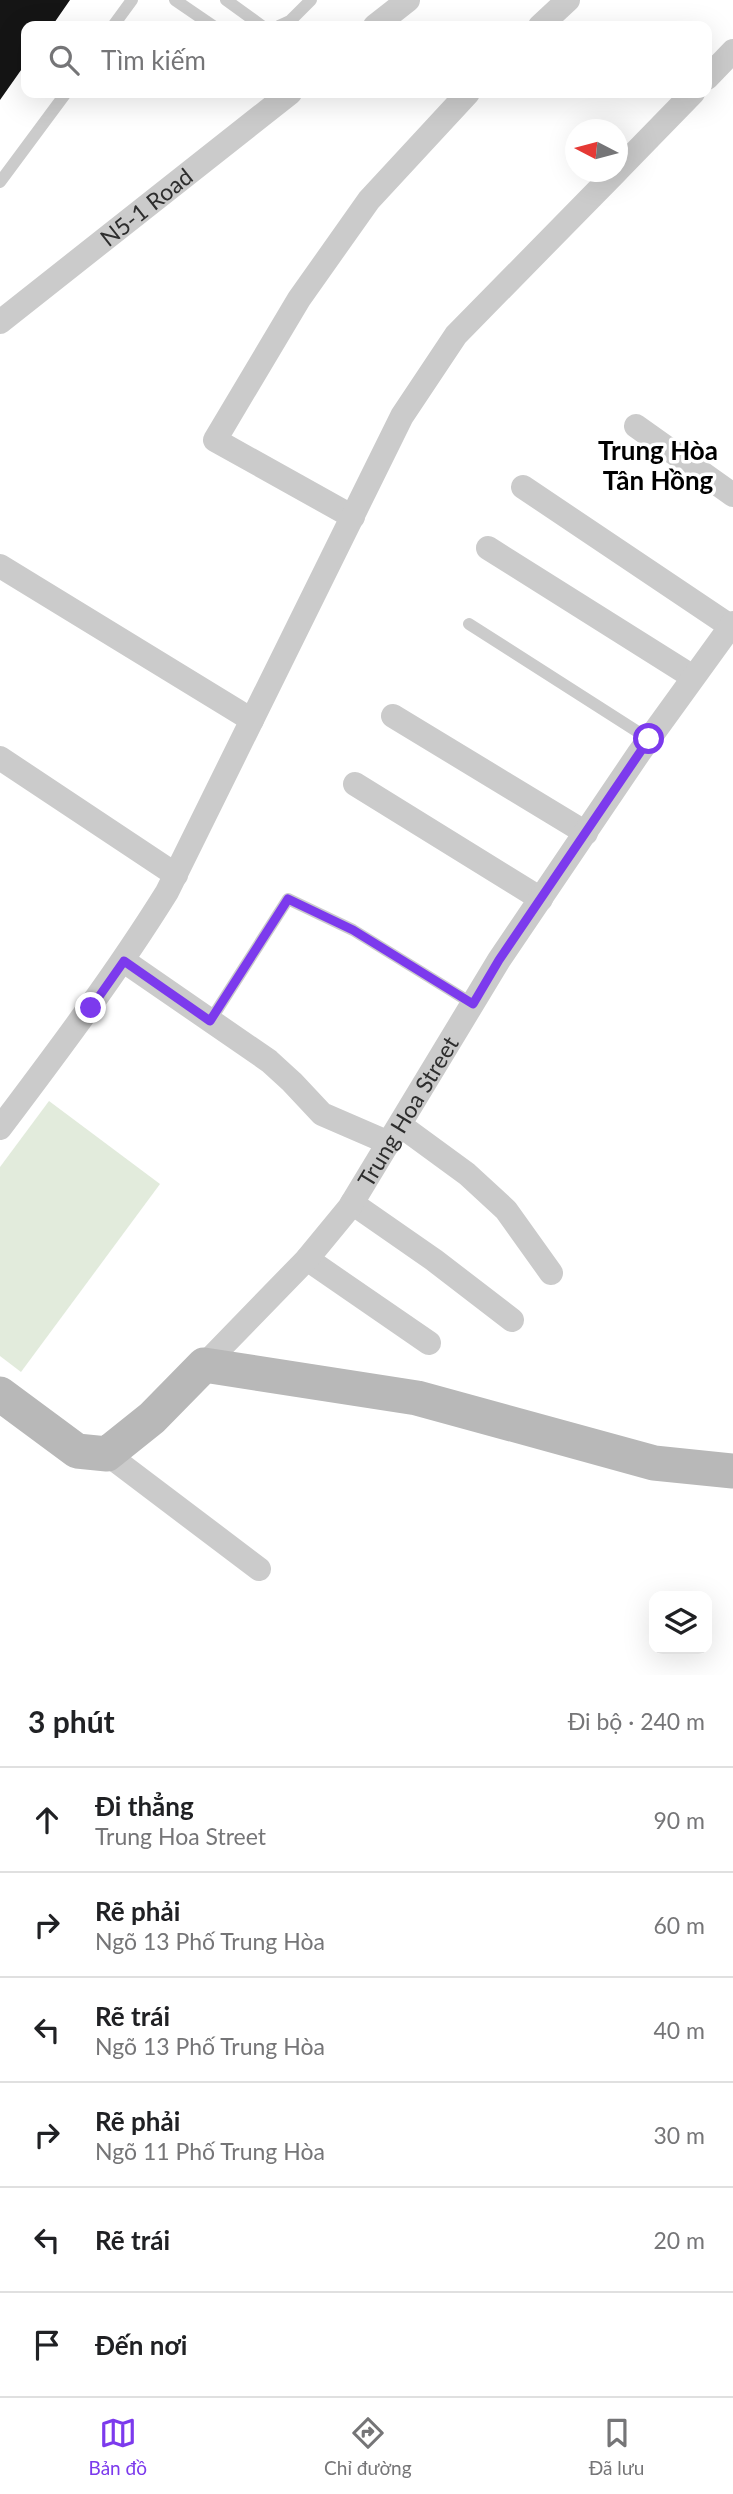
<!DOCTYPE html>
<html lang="vi">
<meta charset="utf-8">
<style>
body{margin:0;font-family:Lato,sans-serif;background:#f6f6f6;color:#202124}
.controls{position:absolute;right:21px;bottom:21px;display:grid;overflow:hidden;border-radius:14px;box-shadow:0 7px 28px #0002}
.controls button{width:63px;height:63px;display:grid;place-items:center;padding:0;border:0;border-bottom:2px solid #e0e0e0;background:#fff;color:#202124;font:35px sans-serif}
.compass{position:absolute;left:565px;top:119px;width:63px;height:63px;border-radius:50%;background:#fff;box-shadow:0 7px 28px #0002;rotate:276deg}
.stop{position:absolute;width:21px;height:21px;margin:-16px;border:5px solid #7c3aed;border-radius:50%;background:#fff}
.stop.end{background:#7c3aed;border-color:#fff;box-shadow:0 2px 7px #0008}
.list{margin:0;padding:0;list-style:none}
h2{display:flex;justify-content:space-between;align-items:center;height:91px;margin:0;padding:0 28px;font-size:30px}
h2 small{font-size:23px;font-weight:400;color:#757577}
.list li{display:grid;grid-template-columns:46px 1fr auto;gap:21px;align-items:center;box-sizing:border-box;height:105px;padding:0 28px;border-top:2px solid #e0e0e0}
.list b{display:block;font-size:26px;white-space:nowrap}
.list p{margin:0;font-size:23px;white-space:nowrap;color:#757577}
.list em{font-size:23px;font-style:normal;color:#757577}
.icon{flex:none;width:38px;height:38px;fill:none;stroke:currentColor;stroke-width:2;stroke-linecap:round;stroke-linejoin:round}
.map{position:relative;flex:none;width:733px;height:1675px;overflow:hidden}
.search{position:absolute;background:#fff;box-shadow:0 7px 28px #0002;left:21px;right:21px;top:21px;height:77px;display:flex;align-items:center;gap:18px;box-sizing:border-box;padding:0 24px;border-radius:14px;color:#757577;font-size:26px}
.sheet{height:721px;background:#fff}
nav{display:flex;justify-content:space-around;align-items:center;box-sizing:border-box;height:98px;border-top:2px solid #e0e0e0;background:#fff;font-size:19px;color:#757577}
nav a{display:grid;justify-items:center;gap:4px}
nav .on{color:#7c3aed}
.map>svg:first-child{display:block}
</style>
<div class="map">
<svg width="733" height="1675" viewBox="0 0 733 1675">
<rect width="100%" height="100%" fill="#fff"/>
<path fill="#e2ebdc" d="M49,1101L160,1184L21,1372L0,1356V1167Z"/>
<path fill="#151515" d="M0,0H70L52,26H26V63L0,100Z"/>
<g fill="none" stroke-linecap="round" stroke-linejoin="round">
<g stroke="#cbcbcb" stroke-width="12">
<path d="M175,0L213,26"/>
<path d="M226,0L262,26"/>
<path d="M113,26L132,0"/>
<path d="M279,26L290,21L311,0"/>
<path d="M0,182L66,93"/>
<path d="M469,624L649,739"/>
<path d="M210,1021L288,899L353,930L473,1004"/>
</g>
<g stroke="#cbcbcb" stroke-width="24">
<path d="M375,26L408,0"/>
<path d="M540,26L568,0"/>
<path d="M707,78L733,51"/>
<path d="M618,170L693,93"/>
<path id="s1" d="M0,322L290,93"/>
<path d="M636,426L733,495"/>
<path d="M523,487L730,626"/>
<path d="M353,517L215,440L299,299L369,200L468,93"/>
<path d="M488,548L693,677"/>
<path d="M0,566L252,720"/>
<path d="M393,716L586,833"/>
<path d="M0,758L176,875"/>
<path d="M355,784L541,899"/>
<path d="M124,961L269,1061L292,1082L322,1114L389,1143"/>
<path d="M400,1125L467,1174L506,1210L551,1273"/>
<path d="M0,1128C58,1051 116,974 167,892L402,416L456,335L616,172"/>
<path d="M352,1203L434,1260L512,1320"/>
<path d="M307,1259L429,1343"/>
<path id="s2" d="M204,1365L307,1259L349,1208L499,960L639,753L733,623"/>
<path d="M107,1454L259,1569"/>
</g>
<path stroke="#b8b8b8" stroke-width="35" d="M0,1394L77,1451L107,1454L152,1418L204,1365L417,1398L654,1463L733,1471"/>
</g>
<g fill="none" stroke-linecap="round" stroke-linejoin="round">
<path stroke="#7c3aed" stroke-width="9" d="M91,1008L124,961L210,1021L288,899L353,930L473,1004L499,960L649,739"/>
</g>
<g text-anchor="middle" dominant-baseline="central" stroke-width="7" stroke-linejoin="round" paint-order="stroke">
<g font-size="23" fill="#2e2e2e" stroke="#fff">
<text stroke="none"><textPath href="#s1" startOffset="186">N5-1 Road</textPath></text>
<text stroke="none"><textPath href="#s2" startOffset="327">Trung Hoa Street</textPath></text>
</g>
<g font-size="26" font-weight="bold" fill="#000" stroke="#fff">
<text x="658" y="450">Trung Hòa<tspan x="658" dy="30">Tân Hồng</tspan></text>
</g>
</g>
</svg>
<div class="controls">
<button><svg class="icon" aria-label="layers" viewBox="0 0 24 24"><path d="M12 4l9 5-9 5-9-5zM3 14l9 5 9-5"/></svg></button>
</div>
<svg class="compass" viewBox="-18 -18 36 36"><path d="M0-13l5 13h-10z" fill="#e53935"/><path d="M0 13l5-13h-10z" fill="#757577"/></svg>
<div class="stop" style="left:649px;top:739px"></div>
<div class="stop end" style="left:91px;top:1008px"></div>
<div class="search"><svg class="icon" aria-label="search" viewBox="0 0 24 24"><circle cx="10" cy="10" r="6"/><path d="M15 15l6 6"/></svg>Tìm kiếm</div>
</div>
<section class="sheet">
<h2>3 phút<small>Đi bộ · 240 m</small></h2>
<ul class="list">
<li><svg class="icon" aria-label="ahead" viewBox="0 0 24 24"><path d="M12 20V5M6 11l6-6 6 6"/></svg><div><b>Đi thẳng</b><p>Trung Hoa Street</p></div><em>90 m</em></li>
<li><svg class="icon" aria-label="right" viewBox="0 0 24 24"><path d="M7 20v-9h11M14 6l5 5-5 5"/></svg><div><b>Rẽ phải</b><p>Ngõ 13 Phố Trung Hòa</p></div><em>60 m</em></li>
<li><svg class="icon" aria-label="left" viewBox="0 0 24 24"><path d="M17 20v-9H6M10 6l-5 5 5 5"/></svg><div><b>Rẽ trái</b><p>Ngõ 13 Phố Trung Hòa</p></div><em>40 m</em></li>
<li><svg class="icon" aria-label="right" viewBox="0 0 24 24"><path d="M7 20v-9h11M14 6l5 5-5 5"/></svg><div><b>Rẽ phải</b><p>Ngõ 11 Phố Trung Hòa</p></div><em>30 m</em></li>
<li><svg class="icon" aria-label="left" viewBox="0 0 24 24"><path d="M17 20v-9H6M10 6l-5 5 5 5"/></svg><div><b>Rẽ trái</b></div><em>20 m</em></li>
<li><svg class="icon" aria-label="arrive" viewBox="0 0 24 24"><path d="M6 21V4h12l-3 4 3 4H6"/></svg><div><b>Đến nơi</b></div></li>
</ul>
</section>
<nav>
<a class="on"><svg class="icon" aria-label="map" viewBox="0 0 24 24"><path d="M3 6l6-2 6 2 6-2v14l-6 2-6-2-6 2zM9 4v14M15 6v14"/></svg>Bản đồ</a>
<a><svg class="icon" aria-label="directions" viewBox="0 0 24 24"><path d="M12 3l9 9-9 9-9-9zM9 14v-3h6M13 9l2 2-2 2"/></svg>Chỉ đường</a>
<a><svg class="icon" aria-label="saved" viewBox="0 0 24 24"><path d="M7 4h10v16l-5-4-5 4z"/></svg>Đã lưu</a>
</nav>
